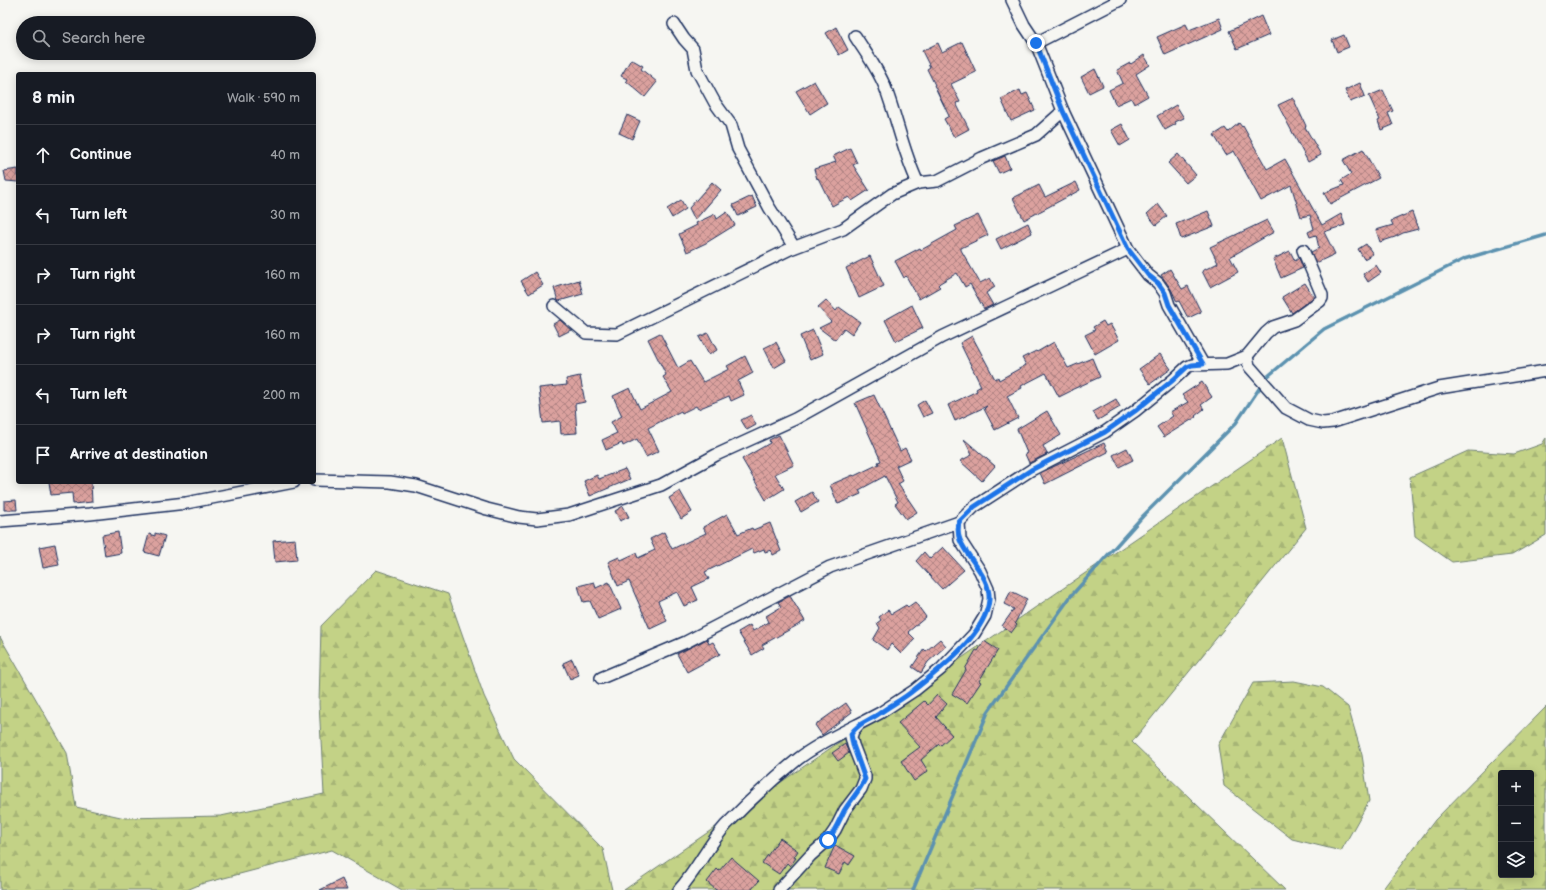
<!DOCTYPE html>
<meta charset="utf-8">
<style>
body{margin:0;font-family:"Balsamiq Sans",sans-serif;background:#242831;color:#f1f3f6}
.controls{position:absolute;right:12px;bottom:12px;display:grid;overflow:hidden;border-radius:4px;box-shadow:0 2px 10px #0003}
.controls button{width:36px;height:36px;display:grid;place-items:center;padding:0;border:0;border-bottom:1px solid #363941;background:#171b24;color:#f1f3f6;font:20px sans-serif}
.stop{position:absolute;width:12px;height:12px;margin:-9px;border:3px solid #1a73e8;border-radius:50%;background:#fff}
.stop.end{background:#1a73e8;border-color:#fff;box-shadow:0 1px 4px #0008}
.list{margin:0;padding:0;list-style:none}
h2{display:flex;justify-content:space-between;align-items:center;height:52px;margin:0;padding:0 16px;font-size:17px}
h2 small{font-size:13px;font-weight:400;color:#9ea1a6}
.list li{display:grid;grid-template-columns:26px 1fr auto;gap:12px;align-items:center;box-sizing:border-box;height:60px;padding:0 16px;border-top:1px solid #363941}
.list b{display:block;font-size:15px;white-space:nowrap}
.list em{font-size:13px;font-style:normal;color:#9ea1a6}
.icon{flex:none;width:22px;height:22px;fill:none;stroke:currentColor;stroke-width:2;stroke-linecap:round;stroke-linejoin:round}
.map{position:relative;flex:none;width:1546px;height:890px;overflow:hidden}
.search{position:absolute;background:#171b24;box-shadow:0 2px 10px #0003;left:16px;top:16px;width:300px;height:44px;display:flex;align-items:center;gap:10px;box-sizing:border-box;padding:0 14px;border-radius:22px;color:#9ea1a6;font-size:15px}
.panel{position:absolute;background:#171b24;box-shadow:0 2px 10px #0003;left:16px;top:72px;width:300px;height:412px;border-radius:4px}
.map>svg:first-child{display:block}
</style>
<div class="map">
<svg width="1546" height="890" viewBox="0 0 1546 890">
<defs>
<pattern id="forest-firs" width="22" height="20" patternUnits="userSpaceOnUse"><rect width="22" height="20" fill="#c3d286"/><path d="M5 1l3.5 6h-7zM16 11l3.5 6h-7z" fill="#a7b576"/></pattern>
<pattern id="building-cross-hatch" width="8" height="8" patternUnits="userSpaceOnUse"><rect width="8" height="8" fill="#dba19e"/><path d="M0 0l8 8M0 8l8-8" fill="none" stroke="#b18484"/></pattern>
</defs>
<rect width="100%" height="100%" fill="#f6f6f2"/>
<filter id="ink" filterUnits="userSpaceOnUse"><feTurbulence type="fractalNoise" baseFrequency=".025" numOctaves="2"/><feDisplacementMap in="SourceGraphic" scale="8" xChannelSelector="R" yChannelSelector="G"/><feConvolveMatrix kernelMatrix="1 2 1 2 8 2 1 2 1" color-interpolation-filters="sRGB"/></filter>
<g filter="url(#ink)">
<g fill="url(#forest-firs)" stroke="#6f8072" fill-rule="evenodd">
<path d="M1282,438L1306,528L1132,742L1285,890H624Z"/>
<path d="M1546,438V535L1512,555L1452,562L1415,536L1410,477L1468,451L1514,454L1542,444Z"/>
<path d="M376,570L448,594L484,696L514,759L603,849L612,890H402L332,850L201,884L187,890H0V637L67,753L76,807L125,818L221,816L324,794L319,704L321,626Z"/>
<path d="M1294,681L1323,687L1348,707L1362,755L1369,801L1341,851L1292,839L1224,786L1218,745L1253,683Z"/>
<path d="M1546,707V890H1382L1435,820ZM1501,773H1531V875H1501Z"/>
</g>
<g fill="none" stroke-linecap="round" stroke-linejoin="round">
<path stroke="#5c92b0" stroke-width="3.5" d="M913,890L988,712L1071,596L1143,516L1236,423L1267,377L1324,329L1464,259L1546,235"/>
</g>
<g fill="url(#building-cross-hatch)" stroke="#1b2f5e">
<path d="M1261,16L1269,35L1237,49L1229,31Z"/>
<path d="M1219,18L1223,29L1165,55L1157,37L1186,24L1189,30Z"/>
<path d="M836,27L848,50L839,55L826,33Z"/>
<path d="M1344,35L1349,47L1337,52L1332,40Z"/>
<path d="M962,42L976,72L951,84L960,102L956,103L969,129L954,137L944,119L949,116L934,85H935L927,69L930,67L922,51L938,43L942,52Z"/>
<path d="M1144,55L1150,65L1136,74L1148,96L1134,104L1131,98L1116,105L1109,90L1123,83L1117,70L1130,63L1131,64Z"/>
<path d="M631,59L643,66L641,69L657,82L645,97L626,81L627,79L621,76Z"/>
<path d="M1095,69L1103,86L1089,93L1081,77Z"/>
<path d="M814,81L827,103L810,114L796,91Z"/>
<path d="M1360,83L1365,96L1350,102L1345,90Z"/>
<path d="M1020,90L1022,95L1027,93L1035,110L1011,121L1001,99Z"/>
<path d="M1383,90L1393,111L1388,113L1393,125L1381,130L1378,121L1380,120L1369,96Z"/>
<path d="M1293,98L1306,126L1305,127L1321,155L1308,162L1278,105Z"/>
<path d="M1176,105L1184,118L1175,122L1176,124L1165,130L1157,116Z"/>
<path d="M627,115L640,121L632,139L619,133Z"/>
<path d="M1239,123L1242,127L1243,126L1267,169L1285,159L1322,225L1341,214L1345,225L1324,232L1335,254L1316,263L1311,252L1319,248L1316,235L1310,237L1308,232L1314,229L1310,215L1301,217L1291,185L1261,201L1234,151L1226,155L1214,135L1225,128L1228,132Z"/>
<path d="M1122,124L1130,140L1120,146L1111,130Z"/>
<path d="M850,148L857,163L853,165L869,190L852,201L849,197L832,206L818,178L817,179L814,169L836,162L833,156Z"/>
<path d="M1363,149L1379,178L1330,204L1324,193L1344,185L1341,180L1351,174L1343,160Z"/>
<path d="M1178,154L1196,175L1186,183L1168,163Z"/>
<path d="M1005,156L1010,168L999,173L993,161Z"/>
<path d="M18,169V182L6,181L4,171Z"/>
<path d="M712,182L721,190L695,220L689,208Z"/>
<path d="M1076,182L1080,190L1024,220L1013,198L1039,185L1045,197Z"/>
<path d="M752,196L757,207L738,216L733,205Z"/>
<path d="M681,200L686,209L672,218L667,209Z"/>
<path d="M1158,204L1167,216L1156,225L1147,214Z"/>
<path d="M1208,211L1214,226L1181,239L1176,224Z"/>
<path d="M727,212L735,225L706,243L687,252L679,234L697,225L696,223L715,214L717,219Z"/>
<path d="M1412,212L1418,229L1403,233L1395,237L1380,242L1376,230L1393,225L1391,221Z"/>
<path d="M978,215L988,235L961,248V250L980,283L990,278L995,287L986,293L993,305L984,309L970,284L965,287L957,273L940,283L938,285L940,287L919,299L906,276L904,278L895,261L920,248L921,250L957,230L955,226Z"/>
<path d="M1267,220L1274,232L1230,257L1238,272L1210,287L1202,271L1218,263L1210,247Z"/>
<path d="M1028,223L1032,233L1001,249L996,239Z"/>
<path d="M1366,244L1373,254L1364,259L1358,249Z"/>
<path d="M1290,251L1295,261L1299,258L1303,268L1281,278L1273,259Z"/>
<path d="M870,256L884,286L859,298L846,268Z"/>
<path d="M1376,265L1381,273L1368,282L1363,274Z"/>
<path d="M1170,269L1182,289L1188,286L1201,312L1188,318L1179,301L1177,302L1171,289L1161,275Z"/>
<path d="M535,272L543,285L529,294L521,281Z"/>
<path d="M579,280L583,294L559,301H558L554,288Z"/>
<path d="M1305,283L1314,297L1292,313L1282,297Z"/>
<path d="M826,300L836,311L839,307L860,322L852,334L844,328L835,340L819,328L831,322L818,307Z"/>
<path d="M912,305L923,328L896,341L885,320Z"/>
<path d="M560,320L571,330L559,336L553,324Z"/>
<path d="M1103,321L1106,326L1110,324L1119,340L1095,354L1085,335L1095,330L1093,327Z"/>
<path d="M813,330L823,354L810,360L800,336Z"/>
<path d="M660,333L678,368L690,361L703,382L729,369L727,366L745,356L753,373L738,381L744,395L731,401L729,396L698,409L696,406L682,413L681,411L648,428L659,451L646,457L637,439L623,446L622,443L606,450L602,440L617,433L611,422L622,416L613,396L630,388L640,409L672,392L663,377L666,375L648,339Z"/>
<path d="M708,333L717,350L709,355L699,337Z"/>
<path d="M972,336L995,379L998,377L999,380L1026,365L1022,358L1036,351L1037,352L1054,342L1068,368L1092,358L1100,377L1071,390V391L1059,397L1046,373L1021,386L1022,388L1007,396L1018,418L995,430L984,409L987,406L955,421L948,405L977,391L976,389L981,386L960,343Z"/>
<path d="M776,342L786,361L774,368L764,348Z"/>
<path d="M1160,354L1171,369L1150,384L1139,369Z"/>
<path d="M580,376L585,402L575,404L577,433L561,434L560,421L543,423L539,388L567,385L566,379Z"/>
<path d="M1202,382L1212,397L1201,405L1204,409L1195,416L1196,417L1164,437L1157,427L1173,416L1170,412L1188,402L1182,395Z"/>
<path d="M874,395L900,451L905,448L911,459L896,466L903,481L898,484L917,512L906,519L895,504L898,502L885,476L859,490L861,494L838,504L830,485L853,475L854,476L879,464L878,462L881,461L855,403Z"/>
<path d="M1116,399L1120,407L1098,420L1093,412Z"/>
<path d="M925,400L932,413L923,417L917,405Z"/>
<path d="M1047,411L1061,435L1043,446L1047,454L1029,463L1025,454L1027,453L1017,429Z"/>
<path d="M751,415L756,425L747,430L741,420Z"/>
<path d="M779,435L794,465L775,474L784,489L766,500L742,459L770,443L769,440Z"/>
<path d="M964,439L995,466L982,481L960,461L972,455Z"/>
<path d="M1104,443L1108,452L1045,484L1040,473Z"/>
<path d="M1127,448L1133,460L1119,467L1113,455Z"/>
<path d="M625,469L630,479L590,496L584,481L597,475L599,479Z"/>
<path d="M49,482H91L92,502L73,504L72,493L51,495Z"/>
<path d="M680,491L692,512L681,519L669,498Z"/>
<path d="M812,492L818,502L801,512L795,502Z"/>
<path d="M16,500L17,510H4V501Z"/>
<path d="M623,506L629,517L620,521L615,511Z"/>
<path d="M727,514L738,534L752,528L753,530L770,523L781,551L773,555L771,550L765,552L764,549L754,553L752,549L705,572L709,579L692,587L698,600L684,606L677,592L658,601L667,621L650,629L629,581L618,586L608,562L619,557L621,560L636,553L638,558L655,550L650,539L664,532L672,549L706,533L703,527Z"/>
<path d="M118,532L121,553L105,556L102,535Z"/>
<path d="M155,533L165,536L159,556L144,552L149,534L155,536Z"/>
<path d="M295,539L297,560L275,562L273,541Z"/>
<path d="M55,544L59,565L43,568L39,547Z"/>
<path d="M943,547L964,570L942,589L916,561L924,552L930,559Z"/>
<path d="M594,582L596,588L609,582L621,609L598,619L590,601L583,602L578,586Z"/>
<path d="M1011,591L1027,599L1015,623L1017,625L1011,633L1002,626L1014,609L1004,604Z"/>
<path d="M790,596L805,621L762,645L764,648L752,655L738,632L750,625L753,631L769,622L766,616L781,607L778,602Z"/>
<path d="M915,602L926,617L908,632L915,639L901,654L891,644L887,650L873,640L880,628L877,623L881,620L879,617L888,610L891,614L906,605L908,607Z"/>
<path d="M707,639L709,644L713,642L720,654L687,672L677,654Z"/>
<path d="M940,639L946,646L928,662L921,673L912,667L924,649L926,651Z"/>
<path d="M984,641L998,650L979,681L981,682L967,703L952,694L966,670L965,669L976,650L978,651Z"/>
<path d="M572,659L579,675L570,679L563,663Z"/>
<path d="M937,695L947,704L936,717L952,735L940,746L939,744L921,760L928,771L914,781L901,761L920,747L898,723L924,701L928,705Z"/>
<path d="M846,703L852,712L822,735L815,725Z"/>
<path d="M845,744L849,753L838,761L832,753Z"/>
<path d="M780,838L798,851L794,857L796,858L790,866L787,863L779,874L762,863Z"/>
<path d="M835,845L855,856L849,865L845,862L839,874L825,868Z"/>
<path d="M731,857L759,881L751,890H716L707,882L717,869L719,871Z"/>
<path d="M342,879L347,890H320Z"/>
</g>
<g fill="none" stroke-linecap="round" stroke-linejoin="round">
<g stroke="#1b2f5e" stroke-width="14">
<g id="street">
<path d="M1012,0L1024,25L1036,43L1063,111L1128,249L1148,275L1158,283L1165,293L1169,305L1203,364"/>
<path d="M674,24L684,39L693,49L697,70L715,103L731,125L738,149L769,207L794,247"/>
<path d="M855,36C865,52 878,69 885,87C897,118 903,152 918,183"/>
<path d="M1036,43L1120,0"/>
<path d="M554,306L586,333L617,334L790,249L843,229L892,194L918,183L937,181L982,158L1036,135L1063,111"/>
<path d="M1247,356L1249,366L1286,408L1309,420L1323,423L1333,422L1439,388L1546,371"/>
<path d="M314,480L390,482L416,486L487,509L519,517L537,519L569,515L661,485L716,455L795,419L942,337L1128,249"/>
<path d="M0,521L90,514L186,503L294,482"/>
<path d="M601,678L686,642L830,567L959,522"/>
<path d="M679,890C697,870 708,845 726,825C748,802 773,779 798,759C816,745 837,735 857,725"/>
<path d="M779,890L810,856L828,840L835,830L845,810L861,789L865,779V776L853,745L851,737L853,731L859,724L880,713L915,690L941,669L974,634L985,616L989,599L988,589L980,571L960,540L959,522L974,507L1031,470L1105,432L1135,411L1173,380L1187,367L1192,365L1227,364L1247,356L1266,333L1273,327L1294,320L1320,301L1322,298V295L1303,250"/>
</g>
</g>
<use href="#street" stroke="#f6f6f2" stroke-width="11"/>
</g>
</g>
<g fill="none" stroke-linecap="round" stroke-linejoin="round" filter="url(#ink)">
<path stroke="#1a73e8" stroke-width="5" d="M828,840C835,831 839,821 844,811C851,799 859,792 865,779L853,745L851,734C859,722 869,721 880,713C891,705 905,698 915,689C940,669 986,634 989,600C991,577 968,560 960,540C958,535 958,527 959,522L974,507L1031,470L1105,432L1135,411L1173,380L1187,367L1192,365L1203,364L1169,305L1165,293L1158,283L1148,275L1128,249L1063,111L1036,43"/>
</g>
</svg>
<div class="controls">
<button>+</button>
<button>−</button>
<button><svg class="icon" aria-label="layers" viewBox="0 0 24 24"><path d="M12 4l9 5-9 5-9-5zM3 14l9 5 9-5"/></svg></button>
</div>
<div class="stop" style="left:828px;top:840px"></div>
<div class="stop end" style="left:1036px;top:43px"></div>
<div class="search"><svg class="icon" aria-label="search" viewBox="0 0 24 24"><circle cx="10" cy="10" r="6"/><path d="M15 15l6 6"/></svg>Search here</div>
<section class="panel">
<h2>8 min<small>Walk · 590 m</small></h2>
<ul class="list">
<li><svg class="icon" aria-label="ahead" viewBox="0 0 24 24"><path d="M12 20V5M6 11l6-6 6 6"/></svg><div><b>Continue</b></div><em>40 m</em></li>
<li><svg class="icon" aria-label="left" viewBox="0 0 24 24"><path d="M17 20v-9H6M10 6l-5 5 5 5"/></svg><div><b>Turn left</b></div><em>30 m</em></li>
<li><svg class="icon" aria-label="right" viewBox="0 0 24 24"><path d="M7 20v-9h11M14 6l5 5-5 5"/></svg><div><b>Turn right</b></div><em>160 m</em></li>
<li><svg class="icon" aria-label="right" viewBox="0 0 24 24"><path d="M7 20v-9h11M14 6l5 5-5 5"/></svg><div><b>Turn right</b></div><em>160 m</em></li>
<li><svg class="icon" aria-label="left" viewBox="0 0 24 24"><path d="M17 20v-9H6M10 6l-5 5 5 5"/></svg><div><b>Turn left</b></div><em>200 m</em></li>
<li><svg class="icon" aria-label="arrive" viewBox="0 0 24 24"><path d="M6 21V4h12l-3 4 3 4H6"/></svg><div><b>Arrive at destination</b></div></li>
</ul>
</section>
</div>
